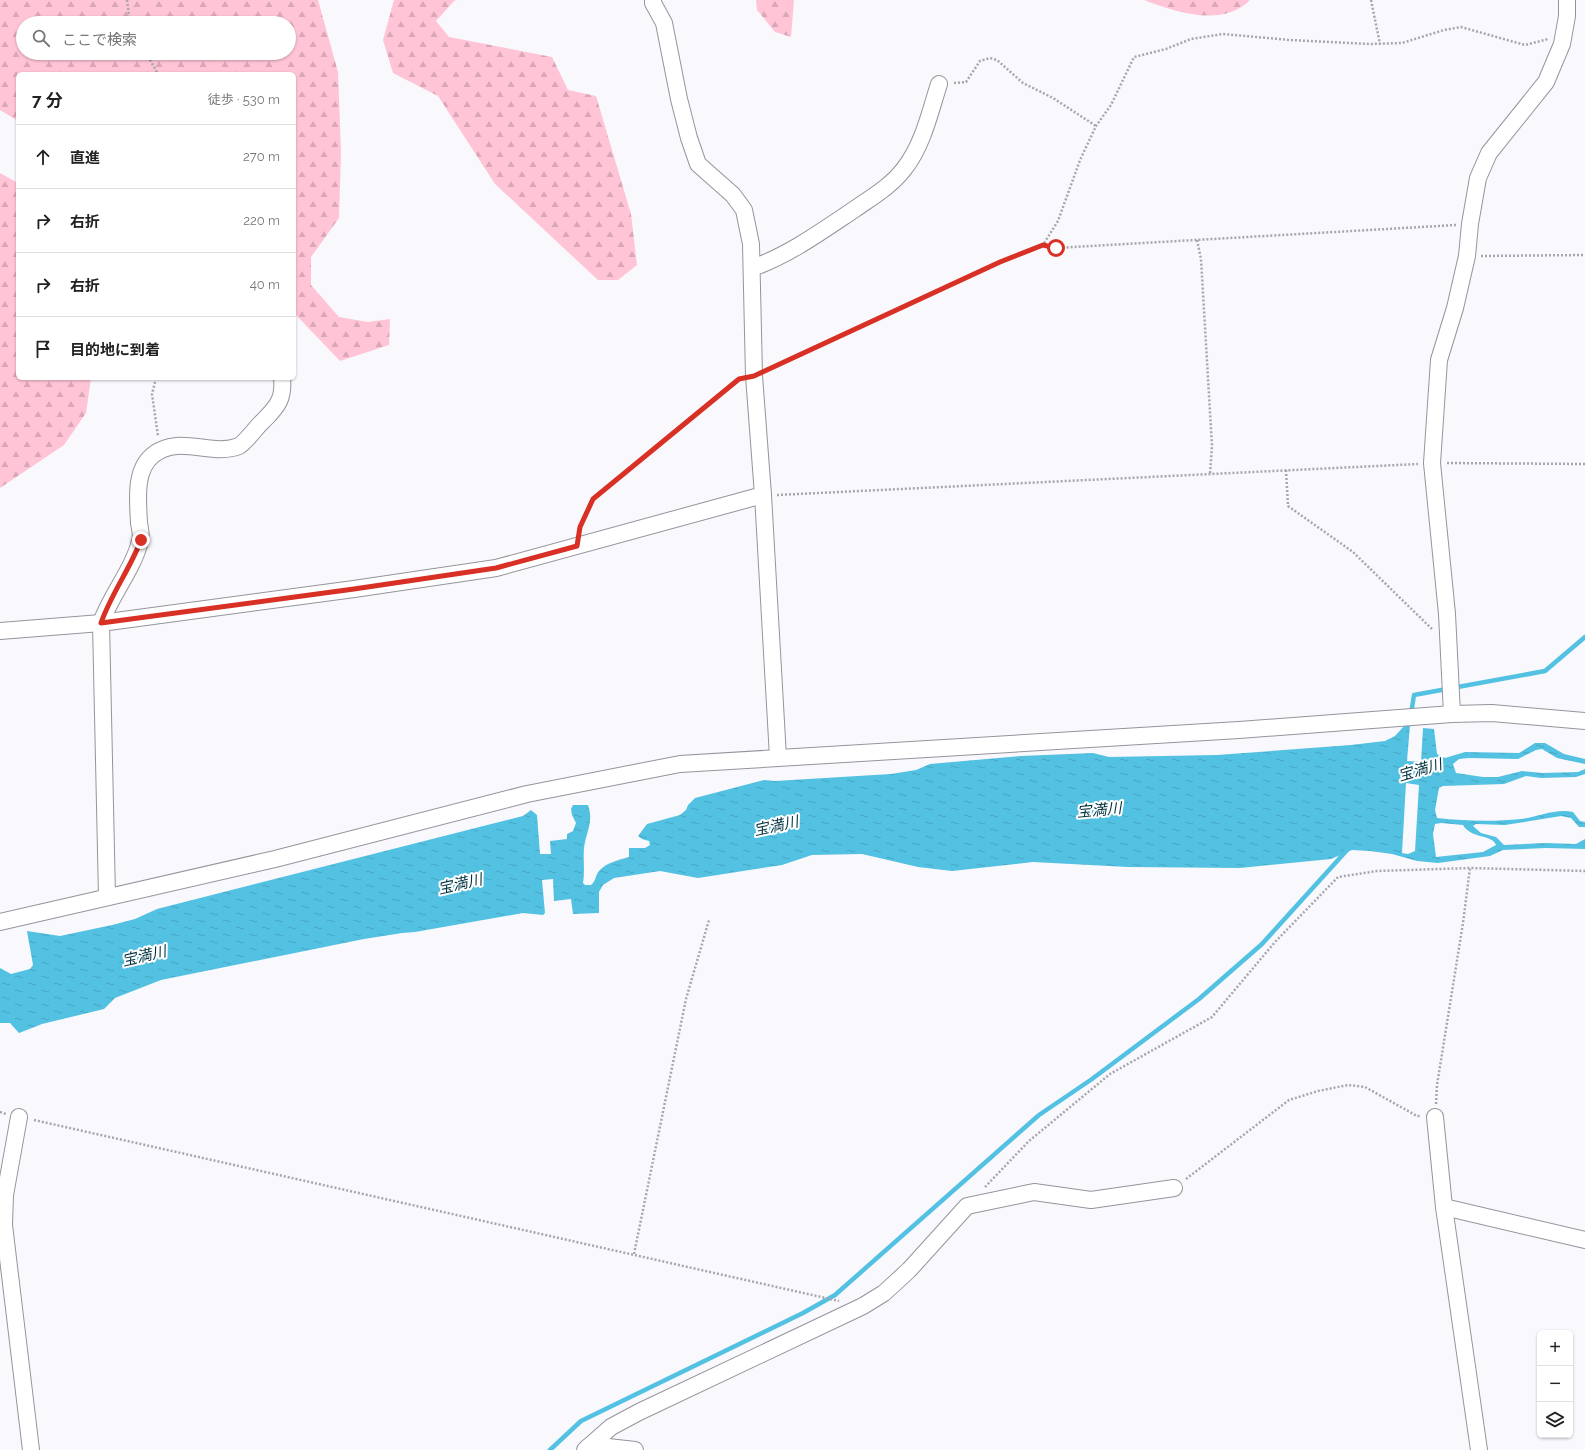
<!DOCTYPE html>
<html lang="ja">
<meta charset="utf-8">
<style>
body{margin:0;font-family:Raleway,"Noto Sans JP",sans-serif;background:#f2f2f2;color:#222}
.controls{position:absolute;right:12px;bottom:12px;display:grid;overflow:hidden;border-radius:6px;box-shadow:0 1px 3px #0004}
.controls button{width:36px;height:36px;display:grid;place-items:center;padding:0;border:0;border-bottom:1px solid #e0e0e0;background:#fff;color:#222;font:20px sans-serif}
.stop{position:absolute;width:12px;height:12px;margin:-9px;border:3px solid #d93025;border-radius:50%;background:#fff}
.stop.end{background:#d93025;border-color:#fff;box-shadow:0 1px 4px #0008}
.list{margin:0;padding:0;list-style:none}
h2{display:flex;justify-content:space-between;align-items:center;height:52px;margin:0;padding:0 16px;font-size:17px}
h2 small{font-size:13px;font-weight:400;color:#767676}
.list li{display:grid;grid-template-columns:26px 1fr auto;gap:12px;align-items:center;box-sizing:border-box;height:64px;padding:0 16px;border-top:1px solid #e0e0e0}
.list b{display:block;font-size:15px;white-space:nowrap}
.list em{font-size:13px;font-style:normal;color:#767676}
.icon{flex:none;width:22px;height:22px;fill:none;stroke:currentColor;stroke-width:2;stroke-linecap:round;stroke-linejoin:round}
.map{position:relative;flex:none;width:1585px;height:1450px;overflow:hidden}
.search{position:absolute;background:#fff;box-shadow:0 1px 3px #0004;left:16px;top:16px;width:280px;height:44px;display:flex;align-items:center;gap:10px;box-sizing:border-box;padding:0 14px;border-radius:22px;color:#767676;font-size:15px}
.panel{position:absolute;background:#fff;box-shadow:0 1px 3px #0004;left:16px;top:72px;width:280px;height:308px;border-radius:6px}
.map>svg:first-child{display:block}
</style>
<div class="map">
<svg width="1585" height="1450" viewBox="0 0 1585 1450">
<defs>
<pattern id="forest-firs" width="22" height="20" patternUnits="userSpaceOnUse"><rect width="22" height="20" fill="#ffc4d5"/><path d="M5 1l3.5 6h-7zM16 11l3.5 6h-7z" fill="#daa7b6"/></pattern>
<pattern id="water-ripples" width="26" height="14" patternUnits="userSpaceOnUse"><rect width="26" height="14" fill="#53c1e2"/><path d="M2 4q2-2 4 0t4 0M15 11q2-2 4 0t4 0" fill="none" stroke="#47a5c1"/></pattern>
</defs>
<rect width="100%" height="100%" fill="#f8f8fd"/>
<g fill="url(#forest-firs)" fill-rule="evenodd">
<path d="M0,0H318L338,72L341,152L339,218L311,257V285L339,317L368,322L390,319L389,345L340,361L294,313V74H18V121L0,110ZM23,23H289V53H23Z"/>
<path d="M394,0H457L454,1L436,21L449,37L552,57L568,90L596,96L631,214L637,265L618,280H598L495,184L438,96L393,73L383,40Z"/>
<path d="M756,0H794L791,37L775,32L757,10Z"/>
<path d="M1144,0H1250C1222,28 1176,12 1144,0Z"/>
<path d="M0,173L18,183V378H91L86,413L64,445L0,488Z"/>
</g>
<path fill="url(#water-ripples)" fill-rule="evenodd" d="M1405,725H1410L1407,761L1421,762L1423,728L1434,729L1437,754L1445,758L1465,752L1519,753L1535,743H1545L1564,754L1585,759V764L1557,758L1542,749L1536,750L1518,759L1469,758L1459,759L1453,764L1456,773L1483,777H1498L1522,771L1542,773L1578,772L1585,769V774L1576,777L1541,778L1526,776L1504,784L1443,786L1439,788L1435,810L1437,818C1465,821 1493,822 1521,819C1538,817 1556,808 1573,812L1580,821L1585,822V827H1579L1571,818L1561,816L1505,825L1476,824L1473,826L1481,833L1496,837L1504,845L1545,843L1576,844L1585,839V849L1546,848L1503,850L1490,856L1438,863L1417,861L1392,854L1370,851L1352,850L1331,859L1240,868L1128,867L1033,862L952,871L918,867L862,854L812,855L782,865L698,878L660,871L614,878L603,885L599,892V913L573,914L571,899L554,901L553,879L542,880L545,913L543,915L523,913L415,932L402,933L364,939L161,980L115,998L104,1009L42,1024L19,1033L10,1023H0V968L11,974L30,969L33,965L27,931L60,936L112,925L135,919L157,909L523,816L531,810L537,815L540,854H551L550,841L567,839V834L573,831L576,823L572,815L571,809L573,805H588C594,822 586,832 584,848C583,860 585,871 583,883L585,885H591C596,881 595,876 599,871C606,863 618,860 629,857V848H645L650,845L649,841L642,839L638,836L647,824L680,815L686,810L688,805L695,798L764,780L775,781L891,774L916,770L930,764L1021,756L1093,753L1109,757L1217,755L1351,745L1385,741L1395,736ZM1406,783L1419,785L1415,851L1408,854L1402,853ZM1441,823L1463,825C1471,839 1492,834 1496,845L1483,852L1436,857L1433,834L1435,824Z"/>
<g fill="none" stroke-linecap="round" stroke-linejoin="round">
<g stroke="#53c1e2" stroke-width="4.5">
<path d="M1411,714L1414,695L1545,671L1585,637"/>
<path d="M550,1450L581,1421L803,1313L835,1295L1039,1115L1092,1079L1199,999L1262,944L1348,849"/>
</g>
<g stroke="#95949c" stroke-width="18">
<g id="minor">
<path d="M653,0V3L664,23L679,99L689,138L698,164L733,195L744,210L751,244L754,376L763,495L778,757"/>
<path d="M752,268C789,255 822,231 855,209C872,197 891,186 904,169C923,145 930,112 939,84"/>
<path d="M0,631L101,623L354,589L496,568L763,495"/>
<path d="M1452,714L1447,614L1432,463L1439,360L1455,308L1467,256L1470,224L1478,178L1489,153L1546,82L1562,44L1567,16V0"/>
<path d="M107,897L101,623C111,594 133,570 140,541C142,536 140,529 139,523C138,501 134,470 153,455C179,434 212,457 239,446C246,442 257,426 264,420C278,406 284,398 282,378"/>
<path d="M0,922L275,859L527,794L680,764L1239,730L1452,714L1492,713L1585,721"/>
<path d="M19,1117L5,1195L4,1225L31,1450"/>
<path d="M1435,1117L1444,1207L1479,1450"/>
<path d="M1444,1207L1585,1240"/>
<path d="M588,1447H608L635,1450"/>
<path d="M585,1450L611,1427L639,1412L863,1306L884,1293L909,1270L967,1206L1034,1192L1091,1200L1174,1188"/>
</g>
</g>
<g stroke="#a7a7ab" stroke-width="2.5" stroke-dasharray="2 2" stroke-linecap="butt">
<path d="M127,0L130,23"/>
<path d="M1371,0L1380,44"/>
<path d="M146,53L158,74"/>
<path d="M954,83L966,82L980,61L990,58L997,60L1023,83L1053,98L1096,126"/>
<path d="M1197,240L1201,259L1212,446L1210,474"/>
<path d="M1043,245L1056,248L1456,225"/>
<path d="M1481,256L1585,255"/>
<path d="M768,369L1000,262L1043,245L1058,221L1080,160L1096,126L1111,105L1134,57L1166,49L1191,39L1223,34L1290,40L1370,44L1402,43L1444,30L1461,27L1525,45L1548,39"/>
<path d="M156,378L152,394L158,436"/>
<path d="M1447,463L1585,464"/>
<path d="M1286,470L1288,506L1353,552L1433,630"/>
<path d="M777,495L1418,464"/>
<path d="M580,530L593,499L739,379"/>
<path d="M1436,1104L1437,1085L1463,923L1470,868"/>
<path d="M0,1112L6,1114"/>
<path d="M34,1120L839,1301"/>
<path d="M1186,1179L1289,1100L1318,1091L1348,1085L1365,1087L1417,1116H1421"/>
<path d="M985,1187L1029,1141L1110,1074L1212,1017L1275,942L1338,877L1377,871L1470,868L1585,871"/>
<path d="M634,1254L686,999L709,920"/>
</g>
<use href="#minor" stroke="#fff" stroke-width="16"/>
</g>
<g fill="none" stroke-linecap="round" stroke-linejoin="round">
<path stroke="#d93025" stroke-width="5" d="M141,540C130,569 111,594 101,623L354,589L496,568L577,546L580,527L593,499L739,379L754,376L1000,262L1043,245L1056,248"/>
</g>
<g text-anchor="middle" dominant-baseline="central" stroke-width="4" stroke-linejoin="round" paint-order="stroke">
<g font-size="15" font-style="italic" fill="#003340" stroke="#fff">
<text transform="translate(1420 770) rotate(-16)">宝満川</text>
<text transform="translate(1099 810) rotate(-5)">宝満川</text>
<text transform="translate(776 826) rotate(-12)">宝満川</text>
<text transform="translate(460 884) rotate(-13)">宝満川</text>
<text transform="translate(144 956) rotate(-13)">宝満川</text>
</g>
</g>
</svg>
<div class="controls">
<button>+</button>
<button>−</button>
<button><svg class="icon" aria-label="layers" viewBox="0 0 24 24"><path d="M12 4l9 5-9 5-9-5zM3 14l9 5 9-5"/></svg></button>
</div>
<div class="stop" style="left:1056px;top:248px"></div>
<div class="stop end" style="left:141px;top:540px"></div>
<div class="search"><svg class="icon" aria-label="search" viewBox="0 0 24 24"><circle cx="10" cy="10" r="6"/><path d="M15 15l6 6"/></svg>ここで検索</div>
<section class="panel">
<h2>7 分<small>徒歩 · 530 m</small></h2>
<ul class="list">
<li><svg class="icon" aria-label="ahead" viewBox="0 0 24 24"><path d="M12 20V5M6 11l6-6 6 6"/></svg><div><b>直進</b></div><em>270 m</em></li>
<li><svg class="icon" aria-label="right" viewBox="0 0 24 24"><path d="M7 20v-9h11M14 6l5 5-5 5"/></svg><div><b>右折</b></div><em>220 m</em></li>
<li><svg class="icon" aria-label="right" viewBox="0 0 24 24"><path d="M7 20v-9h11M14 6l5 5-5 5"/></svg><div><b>右折</b></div><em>40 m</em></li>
<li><svg class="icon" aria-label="arrive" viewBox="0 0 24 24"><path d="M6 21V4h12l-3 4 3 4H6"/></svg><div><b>目的地に到着</b></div></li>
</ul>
</section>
</div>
